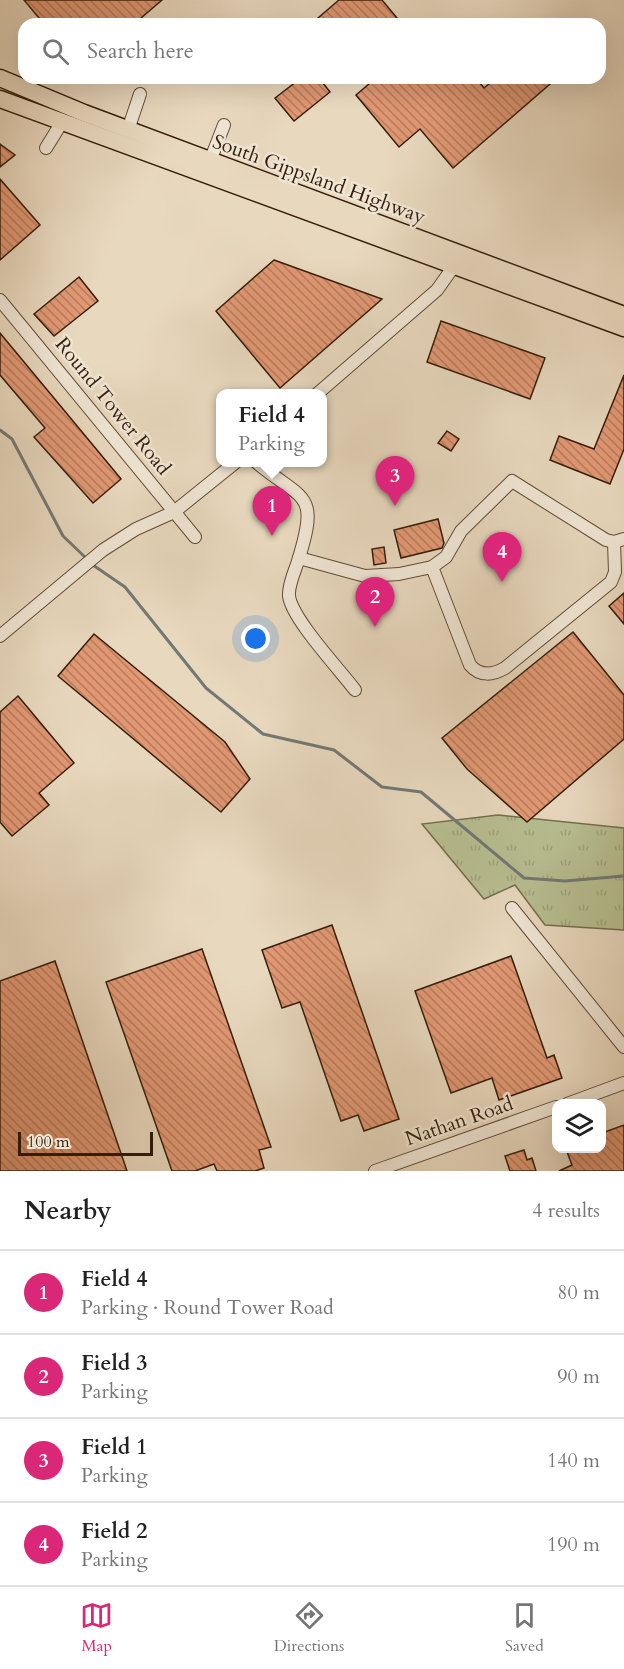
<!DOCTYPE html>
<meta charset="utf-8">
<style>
body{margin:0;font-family:Cardo,serif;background:#f6f6f6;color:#222}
.controls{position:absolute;right:18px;bottom:18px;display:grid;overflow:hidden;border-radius:12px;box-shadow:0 6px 24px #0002}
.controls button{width:54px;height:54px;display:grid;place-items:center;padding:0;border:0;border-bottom:2px solid #e0e0e0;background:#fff;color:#222;font:30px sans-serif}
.scale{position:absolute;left:18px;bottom:15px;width:135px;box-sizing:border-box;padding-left:6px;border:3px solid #341d0a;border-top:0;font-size:16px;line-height:21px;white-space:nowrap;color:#341d0a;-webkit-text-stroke:4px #f0e6d5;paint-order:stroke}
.you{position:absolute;left:256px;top:639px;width:21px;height:21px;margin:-15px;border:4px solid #fff;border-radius:50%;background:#1a73e8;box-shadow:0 0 0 9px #1a73e833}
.badge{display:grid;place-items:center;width:39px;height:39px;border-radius:50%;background:#db2777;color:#fff;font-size:20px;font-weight:700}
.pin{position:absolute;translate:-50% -50px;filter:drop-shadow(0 2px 3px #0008)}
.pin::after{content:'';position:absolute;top:32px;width:21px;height:18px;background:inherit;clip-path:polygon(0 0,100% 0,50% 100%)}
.popup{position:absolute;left:216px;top:389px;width:111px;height:78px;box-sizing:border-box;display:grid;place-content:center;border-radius:12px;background:#fff;filter:drop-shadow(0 2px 4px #0005);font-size:20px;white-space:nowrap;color:#767676}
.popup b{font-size:22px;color:#222}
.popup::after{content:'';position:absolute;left:50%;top:100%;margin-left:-12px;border:12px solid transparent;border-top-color:#fff}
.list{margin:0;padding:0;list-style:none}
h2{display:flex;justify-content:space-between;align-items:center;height:78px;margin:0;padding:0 24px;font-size:26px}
h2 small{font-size:20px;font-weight:400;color:#767676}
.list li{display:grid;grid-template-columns:39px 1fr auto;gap:18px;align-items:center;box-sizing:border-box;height:84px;padding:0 24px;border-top:2px solid #e0e0e0}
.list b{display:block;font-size:22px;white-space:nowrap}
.list p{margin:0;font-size:20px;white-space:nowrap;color:#767676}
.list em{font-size:20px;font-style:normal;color:#767676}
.icon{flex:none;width:33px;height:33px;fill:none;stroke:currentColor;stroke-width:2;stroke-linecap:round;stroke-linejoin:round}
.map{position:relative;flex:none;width:624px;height:1171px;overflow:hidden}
.search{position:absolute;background:#fff;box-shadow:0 6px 24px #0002;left:18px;right:18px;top:18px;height:66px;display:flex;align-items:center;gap:15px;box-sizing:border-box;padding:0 21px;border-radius:18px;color:#767676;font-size:22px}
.sheet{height:414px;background:#fff}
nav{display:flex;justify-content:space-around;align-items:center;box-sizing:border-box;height:84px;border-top:2px solid #e0e0e0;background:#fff;font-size:16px;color:#767676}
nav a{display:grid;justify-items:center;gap:3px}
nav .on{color:#db2777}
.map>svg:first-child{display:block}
</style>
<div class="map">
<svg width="624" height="1171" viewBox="0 0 624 1171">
<defs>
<pattern id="grass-tufts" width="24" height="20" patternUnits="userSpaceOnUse" patternTransform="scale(1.5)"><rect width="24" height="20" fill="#b7be90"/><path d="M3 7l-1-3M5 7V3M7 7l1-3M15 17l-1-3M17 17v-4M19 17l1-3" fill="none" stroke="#9ea37b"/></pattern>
<pattern id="building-back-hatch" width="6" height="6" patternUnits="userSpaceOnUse" patternTransform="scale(1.5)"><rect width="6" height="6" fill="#e19873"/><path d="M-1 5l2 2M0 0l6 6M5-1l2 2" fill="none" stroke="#b77b5d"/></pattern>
</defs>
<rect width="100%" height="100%" fill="#e8d8be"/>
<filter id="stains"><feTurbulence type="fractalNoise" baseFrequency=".00333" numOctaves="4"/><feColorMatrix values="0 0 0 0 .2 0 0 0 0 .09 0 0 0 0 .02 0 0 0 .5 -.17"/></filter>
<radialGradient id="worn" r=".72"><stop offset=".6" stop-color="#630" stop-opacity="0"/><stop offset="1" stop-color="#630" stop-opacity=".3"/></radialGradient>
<path fill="url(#grass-tufts)" stroke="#766e4d" stroke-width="1.5" d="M498,815L624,828V930L545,925L515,885L484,899L422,824Z"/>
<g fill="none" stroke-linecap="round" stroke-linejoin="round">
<g stroke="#727975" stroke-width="3">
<path d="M0,430L12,439L63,536L86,558"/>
<path d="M90,563L125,587L206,688L263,734L334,750L382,787L421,792L524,878L565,881L624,876"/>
</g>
</g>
<g fill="url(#building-back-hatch)" stroke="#341d0a" stroke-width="1.5">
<path d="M24,0H162L134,24H44Z"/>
<path d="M339,0H382L402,24H311Z"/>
<path d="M301,78H319L330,92L294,121L275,98Z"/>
<path d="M376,78H476L484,88L496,78H557L453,168L420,129L399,147L356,95Z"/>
<path d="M0,144L15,155L0,167Z"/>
<path d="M0,179L40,225L0,260Z"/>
<path d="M274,260L382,299L280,388L216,311Z"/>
<path d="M79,277L98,301L54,336L34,314Z"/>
<path d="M441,321L545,358L530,399L427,362Z"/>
<path d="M0,333L121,479L93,503L34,437L45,428L0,375Z"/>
<path d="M624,375V449L610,484L550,460L559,436L594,449Z"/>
<path d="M447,431L459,439L451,451L438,443Z"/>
<path d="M438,519L444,543L442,548L401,558L394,530Z"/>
<path d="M384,547L386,563L374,565L372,549Z"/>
<path d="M624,593V624L609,606Z"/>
<path d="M573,632L624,695V739L527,822L467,769L442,738Z"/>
<path d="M94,634L225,742L250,779L221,812L58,676Z"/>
<path d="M18,696L74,763L39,793L49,805L12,836L0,822V712Z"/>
<path d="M332,925L399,1119L364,1131L358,1115L341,1121L300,1002L282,1008L262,950Z"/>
<path d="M202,949L271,1147L259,1150L264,1168L255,1171H217L214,1164L195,1171H172L106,982Z"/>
<path d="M511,956L547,1058L554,1055L562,1078L499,1100L492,1078L451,1093L415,991Z"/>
<path d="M55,961L127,1171H0V981Z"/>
<path d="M624,1125V1171H559L572,1165L566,1149H602V1133Z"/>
<path d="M524,1150L527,1160L532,1158L536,1171H510L505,1156Z"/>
</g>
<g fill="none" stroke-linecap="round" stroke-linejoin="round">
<g stroke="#614c37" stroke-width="14">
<g id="minor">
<path d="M128,130L140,94"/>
<path d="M46,148L62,122"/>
<path d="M210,161L224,125"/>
<path d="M0,300L195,537"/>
<path d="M317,394L437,290L454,266"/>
<path d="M256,462C304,502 320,491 298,561C295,571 288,585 289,596C292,619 340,670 355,690"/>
<path d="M299,558L365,576L399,574L432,567L446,557L461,531L512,481L606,540L614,542L624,539"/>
<path d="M432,567L470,665C480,677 493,675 505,668L611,582L615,572L614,542"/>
<path d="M0,636L103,550L136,529L174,512L236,462"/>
<path d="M512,908L624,1047"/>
<path d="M567,1104L624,1083"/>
<path d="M375,1171L556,1107"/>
</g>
</g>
<g stroke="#341d0a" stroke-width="19">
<g id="highway">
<path d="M0,78L84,113L624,315"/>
<path d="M0,99L624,328"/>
</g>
</g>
<use href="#minor" stroke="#f0e6d5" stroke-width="12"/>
<use href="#highway" stroke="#e8d8be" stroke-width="16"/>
</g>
<g text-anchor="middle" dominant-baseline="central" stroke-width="5" stroke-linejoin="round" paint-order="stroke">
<g font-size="20" fill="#341d0a" stroke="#f0e6d5">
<text transform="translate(319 179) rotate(20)">South Gippsland Highway</text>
<text transform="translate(113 406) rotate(51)">Round Tower Road</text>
<text transform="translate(459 1121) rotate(-19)">Nathan Road</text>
</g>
</g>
<rect width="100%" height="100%" filter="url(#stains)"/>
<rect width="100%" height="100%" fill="url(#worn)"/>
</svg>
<div class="controls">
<button><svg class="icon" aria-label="layers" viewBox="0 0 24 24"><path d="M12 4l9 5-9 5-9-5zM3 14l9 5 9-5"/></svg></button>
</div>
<div class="scale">100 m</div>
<div class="you"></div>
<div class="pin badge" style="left:272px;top:536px">1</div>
<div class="popup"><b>Field 4</b>Parking</div>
<div class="pin badge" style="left:375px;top:627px">2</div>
<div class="pin badge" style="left:395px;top:506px">3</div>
<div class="pin badge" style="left:502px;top:582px">4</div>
<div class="search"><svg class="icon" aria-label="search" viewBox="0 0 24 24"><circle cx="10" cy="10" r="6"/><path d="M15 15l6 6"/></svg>Search here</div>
</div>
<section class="sheet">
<h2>Nearby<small>4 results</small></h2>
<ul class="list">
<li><span class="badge">1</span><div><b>Field 4</b><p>Parking · Round Tower Road</p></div><em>80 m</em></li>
<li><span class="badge">2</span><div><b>Field 3</b><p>Parking</p></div><em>90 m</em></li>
<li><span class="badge">3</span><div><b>Field 1</b><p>Parking</p></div><em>140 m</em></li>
<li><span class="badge">4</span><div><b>Field 2</b><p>Parking</p></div><em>190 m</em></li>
</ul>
</section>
<nav>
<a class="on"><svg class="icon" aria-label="map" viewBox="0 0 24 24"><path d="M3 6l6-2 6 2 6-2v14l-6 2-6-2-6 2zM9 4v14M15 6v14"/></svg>Map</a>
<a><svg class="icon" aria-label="directions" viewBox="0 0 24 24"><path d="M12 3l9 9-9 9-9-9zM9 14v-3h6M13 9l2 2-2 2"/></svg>Directions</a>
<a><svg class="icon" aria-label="saved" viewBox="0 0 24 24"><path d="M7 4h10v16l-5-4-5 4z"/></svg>Saved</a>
</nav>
